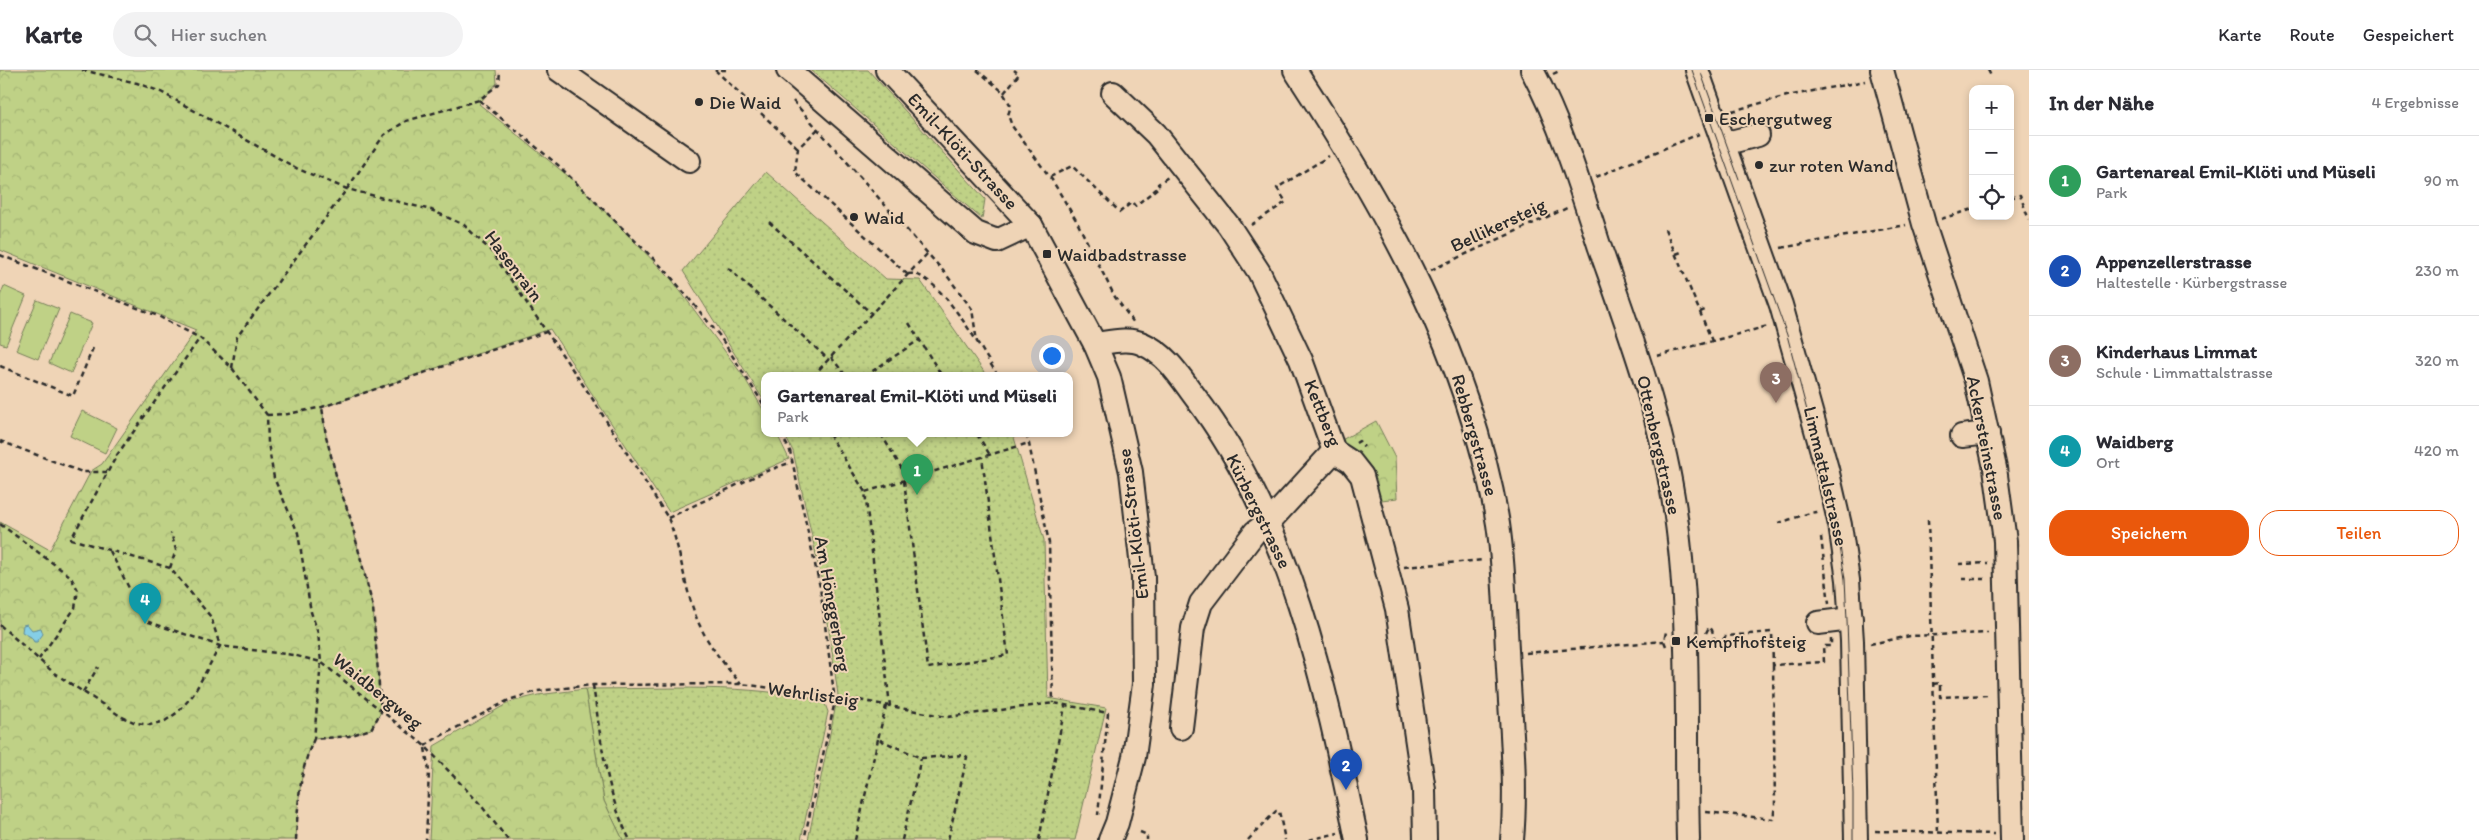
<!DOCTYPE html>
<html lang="de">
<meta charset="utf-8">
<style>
body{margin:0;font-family:Itim,sans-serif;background:#f2f2f3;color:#2b2b33}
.controls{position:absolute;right:15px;top:15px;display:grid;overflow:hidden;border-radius:10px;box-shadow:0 2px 8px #0003}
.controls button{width:45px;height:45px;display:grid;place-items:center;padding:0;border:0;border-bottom:1px solid #e1e1e2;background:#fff;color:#2b2b33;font:25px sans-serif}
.you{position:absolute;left:1051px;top:285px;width:18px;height:18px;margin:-12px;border:4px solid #fff;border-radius:50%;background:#1a73e8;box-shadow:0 0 0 8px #1a73e833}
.badge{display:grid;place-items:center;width:32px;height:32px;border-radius:50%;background:#ea580c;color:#fff;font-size:16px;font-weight:700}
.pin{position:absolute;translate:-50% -41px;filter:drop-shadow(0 1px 2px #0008)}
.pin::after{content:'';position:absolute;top:26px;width:18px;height:15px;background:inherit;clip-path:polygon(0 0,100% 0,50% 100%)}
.popup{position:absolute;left:761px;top:302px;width:312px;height:65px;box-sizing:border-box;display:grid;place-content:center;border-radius:10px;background:#fff;filter:drop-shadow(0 1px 4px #0005);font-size:16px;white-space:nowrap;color:#7c7c81}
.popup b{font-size:19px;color:#2b2b33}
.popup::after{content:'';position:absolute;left:50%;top:100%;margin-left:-10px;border:10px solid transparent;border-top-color:#fff}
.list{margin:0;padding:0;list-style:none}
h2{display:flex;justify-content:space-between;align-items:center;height:65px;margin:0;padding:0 20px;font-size:21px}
h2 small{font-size:16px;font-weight:400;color:#7c7c81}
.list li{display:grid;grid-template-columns:32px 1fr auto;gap:15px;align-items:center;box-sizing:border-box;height:90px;padding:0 20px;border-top:1px solid #e1e1e2}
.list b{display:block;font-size:19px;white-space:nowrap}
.list p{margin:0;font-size:16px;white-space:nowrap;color:#7c7c81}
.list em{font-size:16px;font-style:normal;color:#7c7c81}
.actions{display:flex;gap:10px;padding:15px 20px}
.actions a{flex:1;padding:11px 0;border:1px solid #ea580c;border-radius:20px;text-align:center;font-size:18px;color:#ea580c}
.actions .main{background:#ea580c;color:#fff}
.icon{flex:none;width:28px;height:28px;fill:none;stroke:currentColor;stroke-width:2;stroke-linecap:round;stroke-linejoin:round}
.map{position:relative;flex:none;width:2029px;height:770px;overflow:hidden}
header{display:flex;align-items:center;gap:30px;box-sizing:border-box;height:70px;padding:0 25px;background:#fff;border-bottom:1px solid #e1e1e2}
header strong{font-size:24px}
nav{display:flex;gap:28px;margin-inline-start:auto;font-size:18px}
.search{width:350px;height:45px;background:#f2f2f3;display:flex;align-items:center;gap:12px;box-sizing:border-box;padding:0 18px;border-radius:28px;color:#7c7c81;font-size:19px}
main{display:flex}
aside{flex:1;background:#fff}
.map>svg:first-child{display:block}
</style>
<header>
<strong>Karte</strong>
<div class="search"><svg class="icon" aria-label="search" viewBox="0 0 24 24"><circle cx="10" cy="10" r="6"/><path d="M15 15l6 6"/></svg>Hier suchen</div>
<nav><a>Karte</a><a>Route</a><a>Gespeichert</a></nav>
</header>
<main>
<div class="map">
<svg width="2029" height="770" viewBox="0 0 2029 770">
<defs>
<pattern id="grass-dots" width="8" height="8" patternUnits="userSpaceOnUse" patternTransform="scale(1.25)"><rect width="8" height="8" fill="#bfd186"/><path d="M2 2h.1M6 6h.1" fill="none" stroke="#a4b474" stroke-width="1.8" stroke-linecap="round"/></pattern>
<pattern id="forest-crowns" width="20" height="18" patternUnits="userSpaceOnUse" patternTransform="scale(1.25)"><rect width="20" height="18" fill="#bfd186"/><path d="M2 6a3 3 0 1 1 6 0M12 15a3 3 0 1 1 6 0" fill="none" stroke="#a4b474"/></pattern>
<pattern id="water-waves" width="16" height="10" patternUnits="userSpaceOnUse" patternTransform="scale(1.25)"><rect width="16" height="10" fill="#85cee6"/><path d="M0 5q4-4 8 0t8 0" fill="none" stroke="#73b1c5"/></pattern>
</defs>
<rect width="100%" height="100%" fill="#efd4b6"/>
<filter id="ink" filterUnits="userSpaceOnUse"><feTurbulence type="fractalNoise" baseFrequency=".02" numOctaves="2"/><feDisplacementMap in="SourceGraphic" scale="10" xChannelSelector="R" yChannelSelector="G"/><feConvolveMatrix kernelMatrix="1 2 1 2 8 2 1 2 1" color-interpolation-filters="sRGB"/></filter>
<g filter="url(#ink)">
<g fill="url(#grass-dots)" stroke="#757e58">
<path d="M811,0H868L985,129L982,149Z"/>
<path d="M766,102L886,209L920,210L987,306H764V331L683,201Z"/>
<path d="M784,364H1013L1044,470L1048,628L1106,638L1075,770H808L838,625L823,516L793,381Z"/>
<path d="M585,619C665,619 746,613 824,631L828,642L801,770H623L604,731Z"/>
</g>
<g fill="url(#forest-crowns)" stroke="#757e58">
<path d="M0,0H496L497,13L479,34L578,114L672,210L744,307L764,341V364H777L789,389L669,442L550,259L322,337L326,366L338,413L350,447L373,537L381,642L371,659L349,666L314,669C299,701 298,735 296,770H0V452L50,480L91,401L102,394L196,260L0,180Z"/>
<path d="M1376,351L1395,388L1397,428L1374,431L1338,372Z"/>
<path d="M585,619L604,731L623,770H429L434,676L510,632L538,625Z"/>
</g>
<g fill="#bfd186" stroke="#757e58">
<path d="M4,216L26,226L6,275L0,273V226Z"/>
<path d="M37,230L59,239L38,289L16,280Z"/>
<path d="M70,244L92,253L71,303L49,293Z"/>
<path d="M82,341L117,358L105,383L70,366Z"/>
</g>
<path fill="url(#water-waves)" stroke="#618d9b" d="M27,554L32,560L41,558L43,564L37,572H34L31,567L22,562L23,555Z"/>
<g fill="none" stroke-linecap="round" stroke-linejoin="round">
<g stroke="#2b2b2b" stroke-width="26">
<g id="minor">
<path d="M559,0L689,91"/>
<path d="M788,0L976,163L997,171L1031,155"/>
<path d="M887,0L1031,155L1095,274L1109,307L1131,402L1143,507L1144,614L1134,687L1117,753L1110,770"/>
<path d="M1295,0C1386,140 1470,287 1498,454C1505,501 1505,551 1508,598C1511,655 1517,713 1512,770"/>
<path d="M1532,0C1561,54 1580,116 1599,175C1628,258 1659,340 1673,427C1692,540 1685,656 1688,770"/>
<path d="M1697,0L1781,235L1827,399L1840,455L1848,510L1852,571L1856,770"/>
<path d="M1882,0L1924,154L1976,311L1995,398L2005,471L2012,770"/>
<path d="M1113,23L1156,64L1229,156L1259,202L1301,290L1334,381L1351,392L1362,406L1397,539L1424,720L1425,770"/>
<path d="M1723,74L1758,65"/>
<path d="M1095,274C1110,272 1129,267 1143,274C1166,284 1179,305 1193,324C1292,453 1325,615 1357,770"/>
<path d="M1962,366L1988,363"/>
<path d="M1818,553L1851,549"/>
<path d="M1181,658L1193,558L1201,533L1255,462L1269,452L1334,381"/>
</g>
</g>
<g stroke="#2b2b2b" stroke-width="2.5" stroke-dasharray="5 4" stroke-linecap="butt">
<path d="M82,0L137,13L161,22L298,99L347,119L431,140L464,155L491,181L590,325L668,448C681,479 683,512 695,544C705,571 722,592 741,614"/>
<path d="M715,0L798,78"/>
<path d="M721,0H728"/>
<path d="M977,0L1002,21L1011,36L1008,45L1012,56L1052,110L1076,150L1115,227L1134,253"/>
<path d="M1988,0L1991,6H1993"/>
<path d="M1553,4L1561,0"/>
<path d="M1004,23L1019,4L1014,0"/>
<path d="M479,30L558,95L667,202L719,265L764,335"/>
<path d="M793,31L945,203L972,239L977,272"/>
<path d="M1732,41L1787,26L1865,11"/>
<path d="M818,59L798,78L795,102L907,204"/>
<path d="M1050,107L1072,96L1120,142L1132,132L1135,136L1160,116L1158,114L1168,107"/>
<path d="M1596,107L1699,64"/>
<path d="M2010,128L2020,125L2029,150"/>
<path d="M1941,149L1973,139"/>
<path d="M769,152L872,244"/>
<path d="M1251,155L1286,132L1277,118L1329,86"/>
<path d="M1665,159L1712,271"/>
<path d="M1781,178L1906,155"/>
<path d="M1676,184L1684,181"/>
<path d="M0,185L158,246L200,268L232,298L267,345L268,373L274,408L298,463L311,542L318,563L321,592L314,669"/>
<path d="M728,198L829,290"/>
<path d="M1431,200L1567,138"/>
<path d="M908,204C937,198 984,284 998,306"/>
<path d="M1700,242L1705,240"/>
<path d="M909,253L942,306"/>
<path d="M1657,286L1768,256"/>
<path d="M831,287L846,306"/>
<path d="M0,296L73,326L93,278"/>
<path d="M232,298L237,267L347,119L384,65L406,51L479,30L499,14L500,0"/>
<path d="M813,306L927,184"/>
<path d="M865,306L919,270"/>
<path d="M267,345L288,344L322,337L546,262"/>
<path d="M781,364L790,381L820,517L835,631L804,770"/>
<path d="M829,364L865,422"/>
<path d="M881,364L908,409"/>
<path d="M977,364L990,385"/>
<path d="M1027,364L1049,473L1053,633"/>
<path d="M0,371L82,402H107"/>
<path d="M1356,373L1359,371L1364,377"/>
<path d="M904,411L928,598L1008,585L982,387"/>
<path d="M668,448L764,402L792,392"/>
<path d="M1928,450L1938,763"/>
<path d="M1778,453C1791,450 1803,444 1816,442L1817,445"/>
<path d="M0,454L70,506L78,520L75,538L39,589"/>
<path d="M1821,467L1829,534"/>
<path d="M110,481L146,551L220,576L293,585L321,592L425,676L480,734L508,770"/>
<path d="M1959,494L1988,493"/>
<path d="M1404,497L1483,490"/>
<path d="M170,498L71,469L117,385L200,268"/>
<path d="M170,498L176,480L171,463"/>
<path d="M1962,509H1988"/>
<path d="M0,555L54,603L122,647L136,653L150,655L165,651L178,642L193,625L220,576L211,547L170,498"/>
<path d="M1706,563L1709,557L1712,560L1716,575H1719L1726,566L1772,562L1773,595L1824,592L1823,576H1831V569"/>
<path d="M1870,574L1910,566L1988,563"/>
<path d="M1666,576L1664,571L1666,562"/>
<path d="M1526,583L1664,571"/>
<path d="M1933,614L1940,613V627L1990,625"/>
<path d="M593,615C601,668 605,722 630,770"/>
<path d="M83,622L98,597"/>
<path d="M886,636L878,669L921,688L965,685L967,687L948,770"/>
<path d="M890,636L865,422L1029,373"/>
<path d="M425,676L435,669L509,630L537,621L593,615L741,614L818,624L835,631L859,630L947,647L1054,633L1108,643L1098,745"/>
<path d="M425,678L429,701L426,770"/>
<path d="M1706,742L1773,749L1775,735L1773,595"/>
<path d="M1875,761L1994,764"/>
<path d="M1140,762L1147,765V770"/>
<path d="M296,770C298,735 299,701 314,669L349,666L371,659L381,642L373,537L350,447L338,413L326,366L322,337"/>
<path d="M855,770L878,669"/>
<path d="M902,770L921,688"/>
<path d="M1039,770L1065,636"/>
<path d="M1248,770L1276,741H1279L1285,770"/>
<path d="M1309,770L1338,763"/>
</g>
<use href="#minor" stroke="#efd4b6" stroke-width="22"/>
<g stroke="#2b2b2b" stroke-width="1">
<path d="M1692,0L1787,265L1836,450L1845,509L1847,550L1853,724V770"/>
<path d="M1701,3L1739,109"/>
</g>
</g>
</g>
<g fill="#2b2b2b" stroke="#efd4b6" stroke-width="2">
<circle cx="699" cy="32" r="5"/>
<rect x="1704" y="43" width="10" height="10" rx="2.5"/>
<circle cx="1759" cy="95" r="5"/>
<circle cx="854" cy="147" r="5"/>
<rect x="1042" y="179" width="10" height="10" rx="2.5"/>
<rect x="1671" y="566" width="10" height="10" rx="2.5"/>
</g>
<g text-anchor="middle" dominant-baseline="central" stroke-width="4" stroke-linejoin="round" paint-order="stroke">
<g font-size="19" fill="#2b2b2b" stroke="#efd4b6" text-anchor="start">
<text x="709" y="32">Die Waid</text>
<text x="1719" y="48">Eschergutweg</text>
<text x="1769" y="95">zur roten Wand</text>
<text x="864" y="147">Waid</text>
<text x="1057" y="184">Waidbadstrasse</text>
<text x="1686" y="571">Kempfhofsteig</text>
</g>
<g font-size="19" fill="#2b2b2b" stroke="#efd4b6">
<text transform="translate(963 81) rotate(47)">Emil-Klöti-Strasse</text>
<text transform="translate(1498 155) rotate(-25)">Bellikersteig</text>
<text transform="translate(514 196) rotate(53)">Hasenrain</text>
<text transform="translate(1323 343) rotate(68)">Kettberg</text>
<text transform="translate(1475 365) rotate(74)">Rebbergstrasse</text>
<text transform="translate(1659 375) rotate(77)">Ottenbergstrasse</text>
<text transform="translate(1987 378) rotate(79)">Ackersteinstrasse</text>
<text transform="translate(1826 406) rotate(77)">Limmattalstrasse</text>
<text transform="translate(1259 441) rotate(64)">Kürbergstrasse</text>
<text transform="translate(1133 454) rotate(-97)">Emil-Klöti-Strasse</text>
<text transform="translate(833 534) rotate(80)">Am Hönggerberg</text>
<text transform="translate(378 621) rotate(39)">Waidbergweg</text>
<text transform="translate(813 624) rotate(8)">Wehrlisteig</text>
</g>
</g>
</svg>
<div class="controls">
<button>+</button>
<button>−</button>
<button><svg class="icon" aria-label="locate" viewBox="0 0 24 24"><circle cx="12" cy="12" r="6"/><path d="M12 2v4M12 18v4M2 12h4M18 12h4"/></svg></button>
</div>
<div class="you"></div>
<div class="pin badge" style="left:917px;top:425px;background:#2e9e5b">1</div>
<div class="popup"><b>Gartenareal Emil-Klöti und Müseli</b>Park</div>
<div class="pin badge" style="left:1346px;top:720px;background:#1a4fb4">2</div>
<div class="pin badge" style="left:1776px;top:333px;background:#8d6e63">3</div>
<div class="pin badge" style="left:145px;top:554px;background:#0f9aa8">4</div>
</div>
<aside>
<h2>In der Nähe<small>4 Ergebnisse</small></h2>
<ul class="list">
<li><span class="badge" style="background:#2e9e5b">1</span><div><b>Gartenareal Emil-Klöti und Müseli</b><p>Park</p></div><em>90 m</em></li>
<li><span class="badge" style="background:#1a4fb4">2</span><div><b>Appenzellerstrasse</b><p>Haltestelle · Kürbergstrasse</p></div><em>230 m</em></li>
<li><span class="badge" style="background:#8d6e63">3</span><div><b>Kinderhaus Limmat</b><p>Schule · Limmattalstrasse</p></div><em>320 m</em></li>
<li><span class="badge" style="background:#0f9aa8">4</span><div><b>Waidberg</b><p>Ort</p></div><em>420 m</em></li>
</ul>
<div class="actions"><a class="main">Speichern</a><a>Teilen</a></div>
</aside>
</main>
